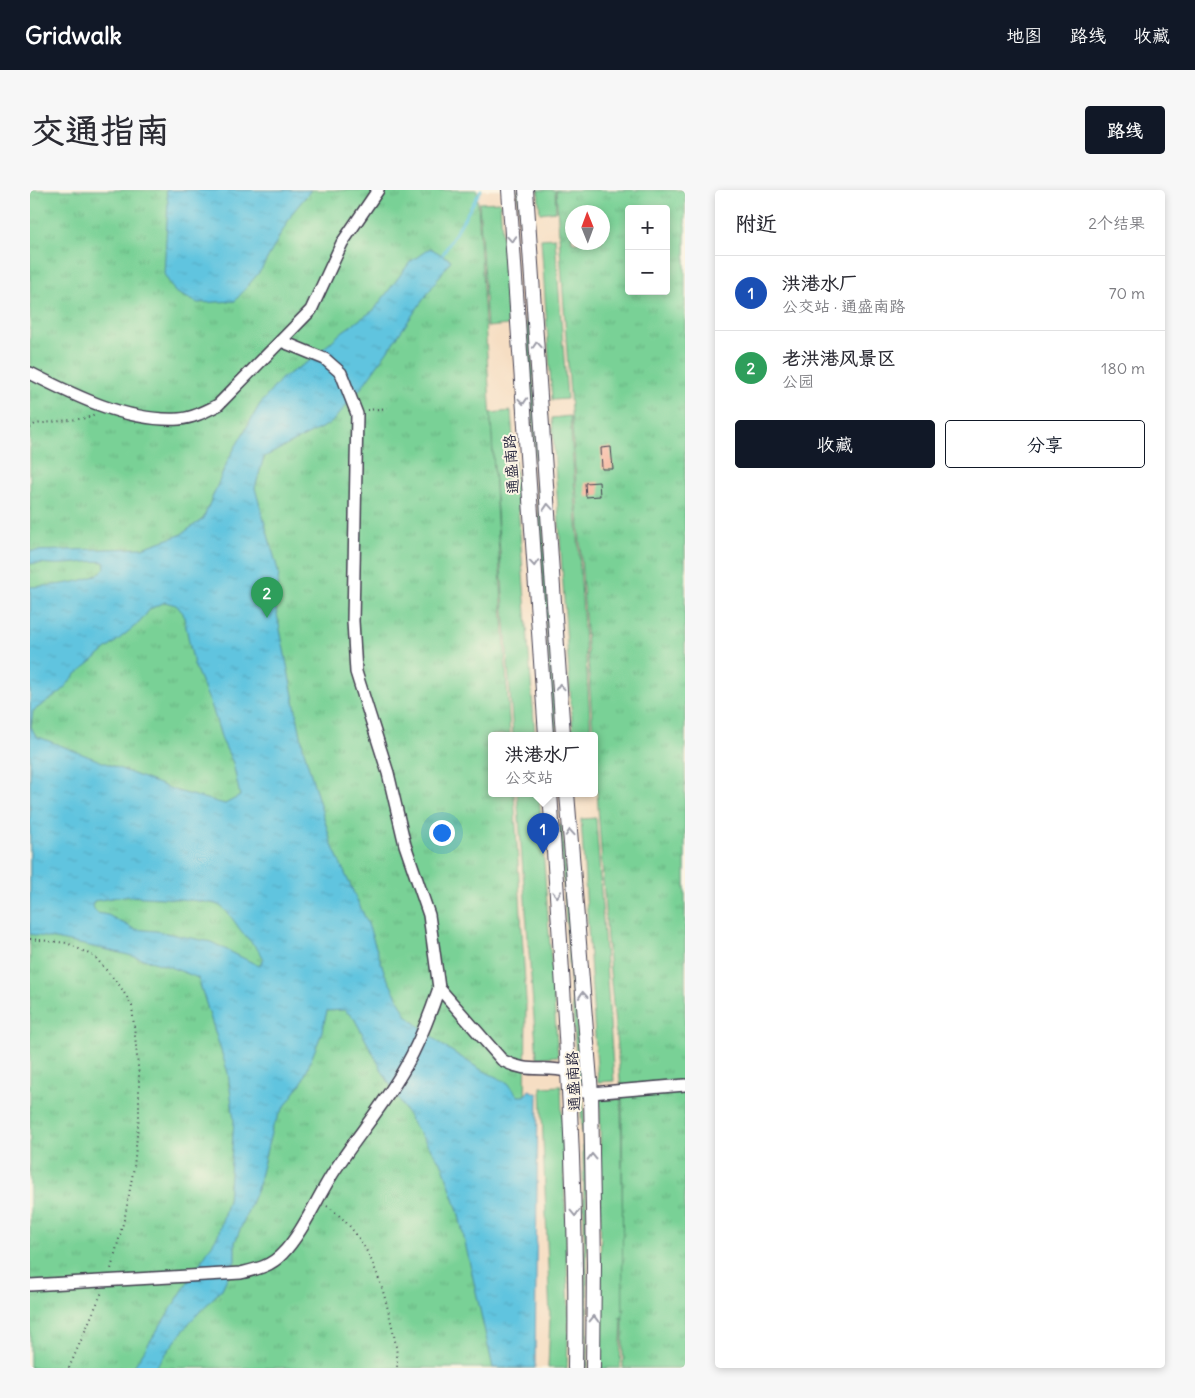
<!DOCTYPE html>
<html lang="zh">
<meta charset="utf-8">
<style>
body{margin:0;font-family:Delius,"LXGW WenKai TC",sans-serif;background:#f7f7f7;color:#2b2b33}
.controls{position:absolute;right:15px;top:15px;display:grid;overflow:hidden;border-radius:5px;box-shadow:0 2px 8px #0003}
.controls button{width:45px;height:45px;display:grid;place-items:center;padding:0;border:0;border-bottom:1px solid #e1e1e2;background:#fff;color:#2b2b33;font:25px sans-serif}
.compass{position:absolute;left:535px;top:15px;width:45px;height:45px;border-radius:50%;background:#fff;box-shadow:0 2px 8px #0003;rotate:359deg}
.you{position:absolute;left:411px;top:642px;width:18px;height:18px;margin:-12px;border:4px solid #fff;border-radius:50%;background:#1a73e8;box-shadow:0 0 0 8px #1a73e833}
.badge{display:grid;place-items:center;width:32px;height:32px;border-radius:50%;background:#111827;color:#fff;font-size:16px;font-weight:700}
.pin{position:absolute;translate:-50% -41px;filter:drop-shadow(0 1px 2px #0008)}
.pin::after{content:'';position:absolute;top:26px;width:18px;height:15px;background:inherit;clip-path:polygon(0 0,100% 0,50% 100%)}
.popup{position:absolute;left:458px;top:542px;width:110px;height:65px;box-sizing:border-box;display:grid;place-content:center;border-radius:5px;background:#fff;filter:drop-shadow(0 1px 4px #0005);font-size:16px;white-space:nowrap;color:#7c7c81}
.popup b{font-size:19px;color:#2b2b33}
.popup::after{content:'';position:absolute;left:50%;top:100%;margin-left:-10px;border:10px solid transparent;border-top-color:#fff}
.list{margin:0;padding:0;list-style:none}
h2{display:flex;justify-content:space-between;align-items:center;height:65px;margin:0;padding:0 20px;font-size:21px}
h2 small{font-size:16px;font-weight:400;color:#7c7c81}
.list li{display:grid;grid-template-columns:32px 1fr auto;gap:15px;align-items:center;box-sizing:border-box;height:75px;padding:0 20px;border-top:1px solid #e1e1e2}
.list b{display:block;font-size:19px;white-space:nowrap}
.list p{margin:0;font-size:16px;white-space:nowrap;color:#7c7c81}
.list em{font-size:16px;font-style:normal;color:#7c7c81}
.actions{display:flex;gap:10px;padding:15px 20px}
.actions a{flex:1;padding:11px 0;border:1px solid #111827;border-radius:5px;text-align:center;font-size:18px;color:#111827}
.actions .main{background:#111827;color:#fff}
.map{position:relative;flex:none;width:655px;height:1178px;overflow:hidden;border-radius:5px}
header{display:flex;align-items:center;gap:30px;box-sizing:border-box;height:70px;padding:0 25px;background:#111827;color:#fff}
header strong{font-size:24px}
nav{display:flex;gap:28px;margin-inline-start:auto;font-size:18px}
.intro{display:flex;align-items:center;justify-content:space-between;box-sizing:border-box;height:120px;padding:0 30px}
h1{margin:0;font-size:35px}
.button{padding:12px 22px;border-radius:5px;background:#111827;color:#fff;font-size:18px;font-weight:700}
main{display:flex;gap:30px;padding:0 30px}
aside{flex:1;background:#fff;border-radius:5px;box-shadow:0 2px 8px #0003}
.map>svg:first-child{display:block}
</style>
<header>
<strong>Gridwalk</strong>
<nav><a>地图</a><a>路线</a><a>收藏</a></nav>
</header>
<div class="intro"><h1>交通指南</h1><a class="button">路线</a></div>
<main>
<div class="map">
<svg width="655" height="1178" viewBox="0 0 655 1178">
<defs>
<pattern id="park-tufts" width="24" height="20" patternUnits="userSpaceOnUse" patternTransform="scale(1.25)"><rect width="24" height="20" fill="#79d196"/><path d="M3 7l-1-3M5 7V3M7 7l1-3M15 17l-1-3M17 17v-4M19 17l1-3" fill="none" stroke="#68b382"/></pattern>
<pattern id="water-ripples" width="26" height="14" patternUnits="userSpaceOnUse" patternTransform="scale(1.25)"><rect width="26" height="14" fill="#61c4df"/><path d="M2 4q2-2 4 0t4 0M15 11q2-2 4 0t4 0" fill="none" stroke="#54a8c0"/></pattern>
</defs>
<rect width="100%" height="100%" fill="#fcf5e5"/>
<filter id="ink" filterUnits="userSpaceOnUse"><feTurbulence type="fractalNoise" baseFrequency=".02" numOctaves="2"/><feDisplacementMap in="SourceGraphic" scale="10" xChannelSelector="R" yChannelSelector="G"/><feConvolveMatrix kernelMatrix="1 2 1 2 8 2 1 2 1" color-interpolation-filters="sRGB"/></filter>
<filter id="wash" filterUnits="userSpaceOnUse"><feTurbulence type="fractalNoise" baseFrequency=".0096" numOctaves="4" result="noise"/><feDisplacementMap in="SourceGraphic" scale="20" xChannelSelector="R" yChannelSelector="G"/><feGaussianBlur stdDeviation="1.12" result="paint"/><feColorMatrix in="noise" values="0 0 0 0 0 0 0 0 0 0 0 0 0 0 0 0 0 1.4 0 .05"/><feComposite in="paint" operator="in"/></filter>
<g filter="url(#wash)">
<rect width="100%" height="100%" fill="#f6dec3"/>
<g fill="#79d196" stroke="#4e7a68">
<path d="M488,0H491L527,545H523Z"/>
<path d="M508,0H525L526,21L510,23Z"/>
<path d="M470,12L478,135L457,137L449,13Z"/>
<path d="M525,48L537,209L522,210L511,49Z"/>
<path d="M481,221L505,545H483L460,223Z"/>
<path d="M540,226L561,545H543L522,228Z"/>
<path d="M487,603H509L528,866L507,868Z"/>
<path d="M566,628L584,891L568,892L551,629Z"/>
<path d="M529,635H532L552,893H548Z"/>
<path d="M531,896L539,1127L537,1178H518L520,1128L511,897Z"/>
<path d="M553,905L556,957L558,1178H556L553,958L550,906Z"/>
<path d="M570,909H591L594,1127L589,1128H592L590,1178H571Z"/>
</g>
<g fill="url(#park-tufts)" stroke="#4e7a68" fill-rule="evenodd">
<path d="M0,0H447L480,545H462V603H484L496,811L493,1178H0Z"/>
<path d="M526,0H655V1178H593L592,911L577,749ZM599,19H636V101H599ZM542,22H572V52H542Z"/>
</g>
<g fill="url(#water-ripples)" stroke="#42738d" fill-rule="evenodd">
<path d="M136,0H281L263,22L231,80L205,111L168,113L145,102L134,84L138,13Z"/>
<path d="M400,58L421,70L332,197L301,233L234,267L225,298L249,384L245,414L274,561L302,655L338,734L355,784L377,826L412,855L448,878L478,893L488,906H495L499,900L508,904L505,1178H463L428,1021L413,976L385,937L356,888L324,828L314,820L297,821L291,845L272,892L249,925L242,939L227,999L205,1052V1071L192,1099L159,1133L125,1178H103L188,1045L198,1010L204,931L198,883L168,788C115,765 57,756 0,744V397C17,396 65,393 75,378L74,372C59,370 47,374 33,374C21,375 12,372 0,374V361L112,358L150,345L173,329L199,268L230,214L252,188L281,170L313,141L344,120L380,72ZM135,412L146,415L153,423L164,475L182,517L192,550L203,573L210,606L195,614L147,601L6,546L1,537L3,521L31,502L45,485L110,432L120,419ZM94,706C111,707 179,709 190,716C200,723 205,733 212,742C220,752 228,757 234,769L229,776L181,752L126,741L104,739L78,725L67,723L62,716L64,711Z"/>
</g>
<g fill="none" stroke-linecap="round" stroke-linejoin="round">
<path stroke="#61c4df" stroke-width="3" d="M413,64L451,0"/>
</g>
<g id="blocks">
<g fill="#f5a991">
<path d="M581,257L583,279H572L571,258Z"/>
<path d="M569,292L570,306L556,307L555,293Z"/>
</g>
</g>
</g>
<g filter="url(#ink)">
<use href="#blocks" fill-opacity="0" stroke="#423e4f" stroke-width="1"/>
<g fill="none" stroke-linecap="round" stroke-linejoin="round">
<g stroke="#423e4f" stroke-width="14">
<g id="minor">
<path d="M251,151L295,169L311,183L327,224L323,431L326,482L358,583L375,655L399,725L409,798L472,870C499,885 514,874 540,882"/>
<path d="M0,183C45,206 97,232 149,229C163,228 176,221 188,215L281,120L312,53L348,0"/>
<path d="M541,900L561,903L655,895"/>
<path d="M0,1095L211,1083C227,1079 241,1076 252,1064C272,1044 287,1008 303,983C326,947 355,914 376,876C390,851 400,825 409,798"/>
</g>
</g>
<g stroke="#423e4f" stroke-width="16">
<g id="major">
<path d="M479,0L516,545"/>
<path d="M496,0L533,545"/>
<path d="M520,603C533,795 548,986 545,1178"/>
<path d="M537,603L561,903L564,1075L563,1178"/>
</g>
</g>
<g stroke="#423e4f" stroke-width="2" stroke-dasharray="1 4" stroke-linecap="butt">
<path d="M337,220L360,218"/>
<path d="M0,238L5,234L57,228L65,224"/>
<path d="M0,749L37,753L65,767L90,796L102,816L109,886V926L104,977L95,1026L81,1079"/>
<path d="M297,1016C335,1042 350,1085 360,1128C364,1144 368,1161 367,1178"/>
<path d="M39,1178L72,1102"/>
</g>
<use href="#minor" stroke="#fff" stroke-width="11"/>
<use href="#major" stroke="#fff" stroke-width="14"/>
</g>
<defs><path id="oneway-chevron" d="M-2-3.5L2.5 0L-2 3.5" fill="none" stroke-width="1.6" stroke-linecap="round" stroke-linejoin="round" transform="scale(1.25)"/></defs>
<g stroke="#9c9ca7">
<use href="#oneway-chevron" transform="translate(482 49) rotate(86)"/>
<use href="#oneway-chevron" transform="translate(507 155) rotate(-94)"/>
<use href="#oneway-chevron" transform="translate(493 211) rotate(86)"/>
<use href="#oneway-chevron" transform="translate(518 317) rotate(-94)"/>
<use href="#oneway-chevron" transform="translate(504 373) rotate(86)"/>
<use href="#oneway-chevron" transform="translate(530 497) rotate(-94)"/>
<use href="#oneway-chevron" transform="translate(540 643) rotate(-94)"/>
<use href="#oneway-chevron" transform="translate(527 704) rotate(86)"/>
<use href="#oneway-chevron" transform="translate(553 805) rotate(-95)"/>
<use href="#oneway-chevron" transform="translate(562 967) rotate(-91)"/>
<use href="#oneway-chevron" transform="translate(545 1023) rotate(88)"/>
<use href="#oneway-chevron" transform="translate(564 1129) rotate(-89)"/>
</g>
</g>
<g text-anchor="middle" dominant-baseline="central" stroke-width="4" stroke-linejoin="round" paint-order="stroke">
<g font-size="15" fill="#22223b" stroke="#fcf5e5">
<text transform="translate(481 274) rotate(-94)">通盛南路</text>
<text transform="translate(543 891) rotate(-93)">通盛南路</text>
</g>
</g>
</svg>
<div class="controls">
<button>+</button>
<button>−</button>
</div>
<svg class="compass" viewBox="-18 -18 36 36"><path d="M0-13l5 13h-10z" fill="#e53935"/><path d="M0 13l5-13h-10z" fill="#7c7c81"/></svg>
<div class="you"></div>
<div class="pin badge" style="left:513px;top:664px;background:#1a4fb4">1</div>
<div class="popup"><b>洪港水厂</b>公交站</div>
<div class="pin badge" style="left:237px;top:428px;background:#2e9e5b">2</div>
</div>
<aside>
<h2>附近<small>2个结果</small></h2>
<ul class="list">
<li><span class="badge" style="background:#1a4fb4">1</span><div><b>洪港水厂</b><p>公交站 · 通盛南路</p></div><em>70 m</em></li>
<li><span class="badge" style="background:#2e9e5b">2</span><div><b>老洪港风景区</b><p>公园</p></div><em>180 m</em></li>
</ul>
<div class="actions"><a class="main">收藏</a><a>分享</a></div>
</aside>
</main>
